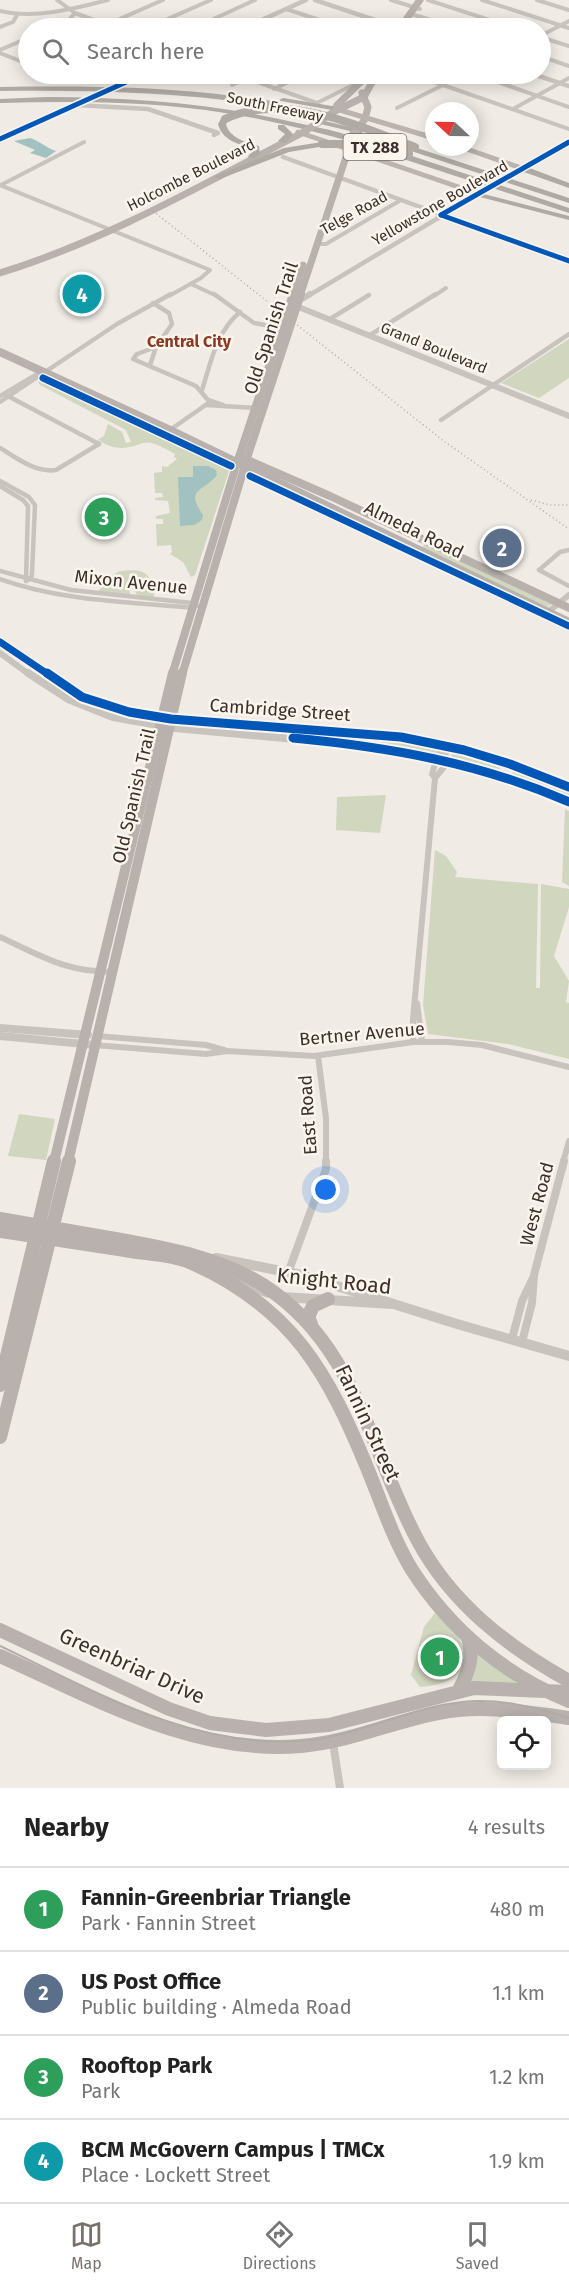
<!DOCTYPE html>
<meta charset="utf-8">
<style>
body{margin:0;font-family:"Fira Sans",sans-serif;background:#f6f6f6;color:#222}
.controls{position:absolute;right:18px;bottom:18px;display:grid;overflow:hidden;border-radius:9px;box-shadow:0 3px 15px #0003}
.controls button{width:54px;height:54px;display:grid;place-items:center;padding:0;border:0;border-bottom:2px solid #e0e0e0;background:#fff;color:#222;font:30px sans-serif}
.compass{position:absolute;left:425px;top:102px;width:54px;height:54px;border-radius:50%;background:#fff;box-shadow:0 3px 15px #0003;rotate:292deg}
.you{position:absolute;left:326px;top:1190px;width:21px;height:21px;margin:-15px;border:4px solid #fff;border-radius:50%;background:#1a73e8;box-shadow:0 0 0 9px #1a73e833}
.badge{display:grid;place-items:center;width:39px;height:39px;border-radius:50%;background:#7a716c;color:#fff;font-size:20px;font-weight:700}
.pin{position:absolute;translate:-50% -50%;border:3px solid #fff;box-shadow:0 2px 6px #0006}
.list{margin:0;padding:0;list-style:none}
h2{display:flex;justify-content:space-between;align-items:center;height:78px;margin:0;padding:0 24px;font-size:26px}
h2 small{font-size:20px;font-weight:400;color:#767676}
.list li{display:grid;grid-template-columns:39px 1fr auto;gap:18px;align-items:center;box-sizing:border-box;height:84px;padding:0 24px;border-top:2px solid #e0e0e0}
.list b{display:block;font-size:22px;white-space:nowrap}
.list p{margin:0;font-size:20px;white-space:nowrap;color:#767676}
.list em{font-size:20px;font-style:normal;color:#767676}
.icon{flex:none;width:33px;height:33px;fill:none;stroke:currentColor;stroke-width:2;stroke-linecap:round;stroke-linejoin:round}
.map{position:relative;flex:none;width:569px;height:1788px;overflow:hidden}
.search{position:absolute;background:#fff;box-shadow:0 3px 15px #0003;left:18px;right:18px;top:18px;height:66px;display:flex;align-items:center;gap:15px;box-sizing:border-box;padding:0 21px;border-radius:33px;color:#767676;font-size:22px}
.sheet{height:414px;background:#fff}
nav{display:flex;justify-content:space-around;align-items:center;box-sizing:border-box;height:84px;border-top:2px solid #e0e0e0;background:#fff;font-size:16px;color:#767676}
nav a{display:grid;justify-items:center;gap:3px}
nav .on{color:#7a716c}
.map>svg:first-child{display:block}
</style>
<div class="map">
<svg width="569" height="1788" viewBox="0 0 569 1788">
<rect width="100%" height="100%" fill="#f0ebe5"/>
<g fill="#d1d6bf">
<path d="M569,339V378L539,398L501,383Z"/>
<path d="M42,380L230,468L195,575L191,577L183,562L170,554L172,552L171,545L157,546L156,524H163V519H156V516L170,513L168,501L155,500V498L163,497L162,493H155L154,473L162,472V466L167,467L177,459L174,457L175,454C167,450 153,440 143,443C127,449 115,451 98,440L104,436L108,424L122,432L126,443L131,442L126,430L40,385L38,382Z"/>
<path d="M97,500L111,508V534L97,526Z"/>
<path d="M426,544L552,604L547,607L419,549Z"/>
<path d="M120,571C144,568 153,572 154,598L138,597L135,591L134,574H129L130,595L100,593L99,591L106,578Z"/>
<path d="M342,735L392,738L439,748L438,753L434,754L342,738Z"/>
<path d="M452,751L497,763L501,766L500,769L490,768L451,758Z"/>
<path d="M514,771H522L569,790V797L520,779L512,773Z"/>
<path d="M386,795L380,833L336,830L337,797Z"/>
<path d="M565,809L569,811V886L562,882Z"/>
<path d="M435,850L446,856L457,872L455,877L538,884L536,988H540L541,884L569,889V907L554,956L569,981L566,1002L569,1003V1059L508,1044L428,1034L423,1005Z"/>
<path d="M19,1114L55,1119L46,1160L8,1156Z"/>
<path d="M435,1613C444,1622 455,1631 461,1642C478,1672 445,1686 420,1687L411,1675L424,1627Z"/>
<path d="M476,1653L516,1680V1683L471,1684L469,1681Z"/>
</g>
<g fill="#a1c2c1">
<path d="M30,138C40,141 46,148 56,151L46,158L30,153L35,150L14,141Z"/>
<path d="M193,466H208L216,470L217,475C204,492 184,488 203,515L202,520L194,525L180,526L178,477H193Z"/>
</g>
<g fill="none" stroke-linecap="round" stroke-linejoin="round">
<g stroke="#c9c3be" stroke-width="4">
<path d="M57,0L75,13L116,28"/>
<path d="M391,0L420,9"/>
<path d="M428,0L514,28"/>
<path d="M482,0L569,28"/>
<path d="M537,0L569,10"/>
<path d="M286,9L344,28"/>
<path d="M0,11C35,19 73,9 108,0"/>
<path d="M411,14L458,28"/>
<path d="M258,22L276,28"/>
<path d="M0,27L13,22L17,15"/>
<path d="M51,28L68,21L75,13"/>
<path d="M99,28L163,0"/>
<path d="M147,28L211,0"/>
<path d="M194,28L255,0"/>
<path d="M540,36L569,21"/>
<path d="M540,37L569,46"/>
<path d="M0,50L28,38"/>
<path d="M0,53L28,64"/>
<path d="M540,56L569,66"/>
<path d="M53,74L75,80L93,74"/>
<path d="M125,74L135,78"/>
<path d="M234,74L317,103L357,83"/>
<path d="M402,74L423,78L569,129"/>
<path d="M475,74L569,107"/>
<path d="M232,85L255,74"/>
<path d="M274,89L305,74"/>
<path d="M397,108L443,85"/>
<path d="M513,109L569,78"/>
<path d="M0,185L210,270L201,278L169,296"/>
<path d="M1,185L84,142"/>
<path d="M317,244H326L401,200"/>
<path d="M191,284L217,296"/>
<path d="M434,296L446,288"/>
</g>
<g stroke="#c9c3be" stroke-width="4.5">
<path d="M214,294L254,323L286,329"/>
<path d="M153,303L169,313L172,324L156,347L137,354L133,359L196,386L208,400L223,405"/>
<path d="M330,319L369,295"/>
<path d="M370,335L436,294"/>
<path d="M150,365L156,347"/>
<path d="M202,390C211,362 216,332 240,312"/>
<path d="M4,394L99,444"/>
<path d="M0,396L44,370"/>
<path d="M0,402L117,324L171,294"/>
<path d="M206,405L256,408"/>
<path d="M441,420L569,334"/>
<path d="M170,430L207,404"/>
<path d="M0,448C17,458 35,473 56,470L99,444"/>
<path d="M0,481L29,497L35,505L32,574L31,578L26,581"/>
<path d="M0,486L23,500L28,506L26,581"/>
<path d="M569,550L560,552L539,570L569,586"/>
<path d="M0,571L71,590L192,603L201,607"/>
<path d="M0,579C61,601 130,602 194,608"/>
</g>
<g stroke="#c9c3be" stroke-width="6">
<path d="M435,778L444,767L447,745"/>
<path d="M0,937C41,956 66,972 113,972"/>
<path d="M417,1003L422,1041"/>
<path d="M97,1036L206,1045L224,1050"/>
<path d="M413,1042V1019L435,778L432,774L437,757L447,745"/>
<path d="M94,1045L206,1054L227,1051L314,1056L413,1042H448L482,1045L569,1067"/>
<path d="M318,1056L326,1118V1162"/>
<path d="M563,1162L569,1141"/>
</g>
<g stroke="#c9c3be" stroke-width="8">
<path d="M288,1273L326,1169V1161"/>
<path d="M512,1339L522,1301L534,1276"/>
<path d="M522,1342L532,1303L534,1275L564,1161"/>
<path d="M333,1743L340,1788"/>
</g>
<g stroke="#c9c3be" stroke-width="4.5">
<path d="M315,0L399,28"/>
<path d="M244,28L306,0"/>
<path d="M533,74L569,86"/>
<path d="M125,82L144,74"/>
<path d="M76,105L148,109L218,133L214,135"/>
<path d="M0,139L78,104"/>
<path d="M283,157L569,261"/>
<path d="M519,171L569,142"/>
<path d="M308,296L485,190"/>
</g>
<g stroke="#c9c3be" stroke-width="6">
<path d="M299,301L310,294"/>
<path d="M291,304L569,416"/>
<path d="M548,612L569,595"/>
<path d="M0,642L49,675"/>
<path d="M0,653L30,675"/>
</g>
<g stroke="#c9c3be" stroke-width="8">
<path d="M28,673L68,699L113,717L175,728L339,743L417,754L494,773L569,802"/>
<path d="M47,673L82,697L129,712L171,719L401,737L464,750L510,764L569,787"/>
<path d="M0,1028L88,1035"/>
<path d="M0,1036L94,1045"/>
</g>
<g stroke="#c9c3be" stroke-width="10">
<path d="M216,1258L302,1275L457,1324L569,1356"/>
<path d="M238,1282L269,1293"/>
<path d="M283,1297L391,1304"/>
</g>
<g stroke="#bab3ae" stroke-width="5">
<path d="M333,108L434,138"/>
<path d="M298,132L479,194"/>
<path d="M461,147L524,169"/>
</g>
<g stroke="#b8b1ad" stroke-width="7">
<path d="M400,28L420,0"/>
<path d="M362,93L368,107L365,119"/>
<path d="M337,105L369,74"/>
<path d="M335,111L364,97L376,75"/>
<path d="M0,273C107,240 205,183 304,132"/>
<path d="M293,296L303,265"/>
<path d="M300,296L347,154L352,145"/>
</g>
<g stroke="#b8b1ad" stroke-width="8">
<path d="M0,352L170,430L569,622"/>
<path d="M243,458L330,496L569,608"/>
<path d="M172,675L237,463L293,294"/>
<path d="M182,675L248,455L301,294"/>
</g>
<g stroke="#b8b1ad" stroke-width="10">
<path d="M54,1162L173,673"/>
<path d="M68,1162L182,673"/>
</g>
<g stroke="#b8b1ad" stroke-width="14">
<path d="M0,1219C40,1226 81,1233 121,1240C170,1249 220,1258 263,1285C357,1345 369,1450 418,1541C452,1604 508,1647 569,1681"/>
<path d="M0,1231C42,1237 84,1244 125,1250C147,1254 171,1254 192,1263C293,1308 328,1373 368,1470C382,1504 393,1539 412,1570C450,1629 504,1675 569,1701"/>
<path d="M311,1324L308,1317L313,1306L328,1299"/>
<path d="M0,1385L54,1161"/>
<path d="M0,1437L69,1161"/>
<path d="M0,1630L169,1709L210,1723L266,1730L329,1725L474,1688L569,1692"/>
<path d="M0,1656C96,1699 193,1755 301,1746C349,1742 391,1722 438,1713C481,1704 526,1712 569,1718"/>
<path d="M459,1690C469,1671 474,1658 468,1637"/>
</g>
<g fill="#afaaa4" fill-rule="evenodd">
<path d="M0,87C80,86 161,86 241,97C257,100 281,100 295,108L291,110C194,92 98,90 0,91Z"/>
<path d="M47,97C133,97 218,104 302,124C320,128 349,133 364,142L360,144C315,132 271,120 225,113C151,101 75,101 0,103V99Z"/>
<path d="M283,98L332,106L336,108L332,110L281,101L279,100Z"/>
<path d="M222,117L229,119L226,124C229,138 246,142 259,146L260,154L255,158H249L248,156L253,151V149C238,144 222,140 218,124Z"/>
<path d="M316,119L363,130L362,134L398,146L405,144L569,198V203L405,149L398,151L349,135L350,131L316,123Z"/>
<path d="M278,125H284L293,134L285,143L278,141L285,134L278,129Z"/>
<path d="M322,142H325V146L289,152L220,179L213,177L284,148Z"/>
<path d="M388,150H394L569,208V213L388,154Z"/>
<path d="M521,167H527L569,183V188L521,171Z"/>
<path d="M476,192L569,216V220L476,196Z"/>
</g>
<path stroke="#b1aca8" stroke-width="2" d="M0,1646C94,1691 191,1748 299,1741C356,1738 406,1708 462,1702C499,1698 534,1707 569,1718"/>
<g stroke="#b1aca8" stroke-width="1.5" stroke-dasharray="1 3" stroke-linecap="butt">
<path d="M153,211L445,442L569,529"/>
<path d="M531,500L550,505H569"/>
</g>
<g stroke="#c9c3be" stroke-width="4.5">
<path d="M78,104L125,82"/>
<path d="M485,190L519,171"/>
</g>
<g stroke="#b8b1ad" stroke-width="7">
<path d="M304,132L335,111"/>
<path d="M346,144L365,119"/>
</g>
<g stroke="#afaaa4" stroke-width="8">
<path d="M225,119C286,91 357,126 415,147"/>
<path d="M322,144H369L409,154"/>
</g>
<g stroke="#fbf5ee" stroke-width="8">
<g id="cycleway-far2">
<path d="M0,139L144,74"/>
<path d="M441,215L569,142"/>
<path d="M441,215L569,261"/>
</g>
</g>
<g stroke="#fbf5ee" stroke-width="10">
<g id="cycleway-far1">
<path d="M43,378L231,466"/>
<path d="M250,476L569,626"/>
<path d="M0,642L49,675"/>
</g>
</g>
<g stroke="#fbf5ee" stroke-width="13">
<g id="cycleway">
<path d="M47,673L82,697L129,712L171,719L401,737L464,750L510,764L569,787"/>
<path d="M293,738C389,747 480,763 569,802"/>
</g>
</g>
<use href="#cycleway-far2" stroke="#0057b8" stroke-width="5"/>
<use href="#cycleway-far1" stroke="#0057b8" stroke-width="7"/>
<use href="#cycleway" stroke="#0057b8" stroke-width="9"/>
</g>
<g text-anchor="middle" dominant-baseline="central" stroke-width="5" stroke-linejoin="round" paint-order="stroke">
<g font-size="15" fill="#3b302b" stroke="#fbf5ee">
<text transform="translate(275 107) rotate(12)">South Freeway</text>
<text transform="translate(191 175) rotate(-27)">Holcombe Boulevard</text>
<text transform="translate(440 203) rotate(-30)">Yellowstone Boulevard</text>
<text transform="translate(354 213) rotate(-29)">Telge Road</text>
<text transform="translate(434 348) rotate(22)">Grand Boulevard</text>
</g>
<rect fill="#fbf5ee" stroke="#756b66" stroke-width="1.5" x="343.5" y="134" width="63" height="26" rx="4.5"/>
<g font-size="16" font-weight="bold" fill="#3b302b">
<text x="375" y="147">TX 288</text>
</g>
<g font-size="16" font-weight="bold" fill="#8c3b22" stroke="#fbf5ee">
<text x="189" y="341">Central City</text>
</g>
<g font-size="18" fill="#3b302b" stroke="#fbf5ee">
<text transform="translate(271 328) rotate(-72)">Old Spanish Trail</text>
<text transform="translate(414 530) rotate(26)">Almeda Road</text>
<text transform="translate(131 582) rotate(6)">Mixon Avenue</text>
<text transform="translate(280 710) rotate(4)">Cambridge Street</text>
<text transform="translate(134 796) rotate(-77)">Old Spanish Trail</text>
<text transform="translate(362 1034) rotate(-5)">Bertner Avenue</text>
<text transform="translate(308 1115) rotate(-94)">East Road</text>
<text transform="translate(537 1204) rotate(-75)">West Road</text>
</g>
<g font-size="21" fill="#3b302b" stroke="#fbf5ee">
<text transform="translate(334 1281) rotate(6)">Knight Road</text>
<text transform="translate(368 1423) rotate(65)">Fannin Street</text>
<text transform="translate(132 1666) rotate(24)">Greenbriar Drive</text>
</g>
</g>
</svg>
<div class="controls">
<button><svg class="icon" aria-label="locate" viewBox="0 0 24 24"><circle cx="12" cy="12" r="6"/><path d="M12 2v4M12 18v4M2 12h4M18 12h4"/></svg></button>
</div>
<svg class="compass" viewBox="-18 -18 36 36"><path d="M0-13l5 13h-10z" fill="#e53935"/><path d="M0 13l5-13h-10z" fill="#767676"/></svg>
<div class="you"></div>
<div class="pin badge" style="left:440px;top:1657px;background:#2e9e5b">1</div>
<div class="pin badge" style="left:502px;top:548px;background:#5c6f8a">2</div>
<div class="pin badge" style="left:104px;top:517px;background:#2e9e5b">3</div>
<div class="pin badge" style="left:82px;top:294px;background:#0f9aa8">4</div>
<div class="search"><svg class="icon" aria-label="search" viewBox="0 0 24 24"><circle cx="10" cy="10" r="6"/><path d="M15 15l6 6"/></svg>Search here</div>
</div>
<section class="sheet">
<h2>Nearby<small>4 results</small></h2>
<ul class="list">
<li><span class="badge" style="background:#2e9e5b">1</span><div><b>Fannin-Greenbriar Triangle</b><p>Park · Fannin Street</p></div><em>480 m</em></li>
<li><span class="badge" style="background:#5c6f8a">2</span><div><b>US Post Office</b><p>Public building · Almeda Road</p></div><em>1.1 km</em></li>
<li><span class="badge" style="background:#2e9e5b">3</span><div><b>Rooftop Park</b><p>Park</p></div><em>1.2 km</em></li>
<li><span class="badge" style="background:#0f9aa8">4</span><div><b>BCM McGovern Campus | TMCx</b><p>Place · Lockett Street</p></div><em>1.9 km</em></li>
</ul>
</section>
<nav>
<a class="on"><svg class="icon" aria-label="map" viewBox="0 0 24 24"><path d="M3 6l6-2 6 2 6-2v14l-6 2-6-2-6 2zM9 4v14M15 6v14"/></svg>Map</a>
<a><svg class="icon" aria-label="directions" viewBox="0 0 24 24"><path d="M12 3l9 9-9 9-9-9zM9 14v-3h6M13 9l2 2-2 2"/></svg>Directions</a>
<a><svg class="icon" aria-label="saved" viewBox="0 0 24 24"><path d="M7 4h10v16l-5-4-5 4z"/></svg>Saved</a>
</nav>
